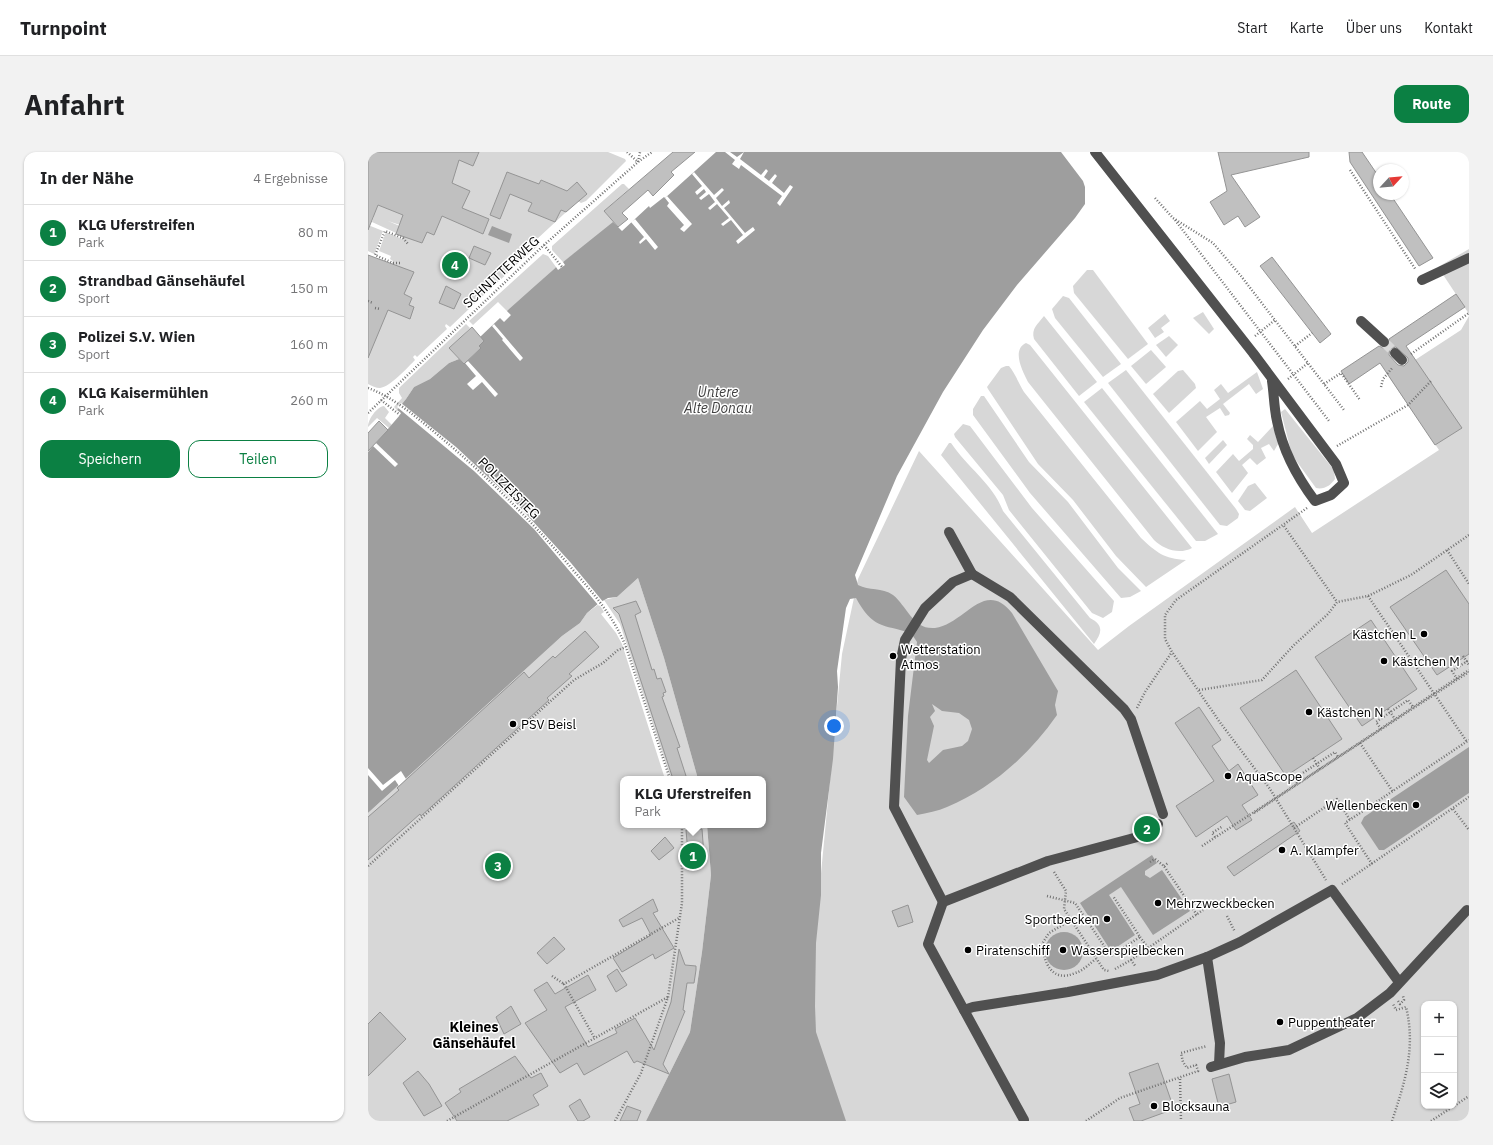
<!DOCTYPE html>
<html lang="de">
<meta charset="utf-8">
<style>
body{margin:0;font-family:"IBM Plex Sans",sans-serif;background:#f2f2f2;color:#202124}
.controls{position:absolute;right:12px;bottom:12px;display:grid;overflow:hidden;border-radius:8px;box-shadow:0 1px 3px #0004}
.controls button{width:36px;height:36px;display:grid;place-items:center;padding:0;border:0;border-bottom:1px solid #e0e0e0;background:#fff;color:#202124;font:20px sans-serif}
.compass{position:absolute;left:1005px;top:12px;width:36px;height:36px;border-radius:50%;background:#fff;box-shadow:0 1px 3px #0004;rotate:64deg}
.you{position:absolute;left:466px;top:574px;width:14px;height:14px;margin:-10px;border:3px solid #fff;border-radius:50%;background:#1a73e8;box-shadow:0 0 0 6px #1a73e833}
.badge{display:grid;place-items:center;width:26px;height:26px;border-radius:50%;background:#0b8043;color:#fff;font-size:13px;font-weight:700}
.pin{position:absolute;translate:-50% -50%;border:2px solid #fff;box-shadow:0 1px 4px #0006}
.popup{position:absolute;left:252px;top:624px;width:146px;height:52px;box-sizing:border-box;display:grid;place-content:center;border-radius:8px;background:#fff;filter:drop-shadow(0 1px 3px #0005);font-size:13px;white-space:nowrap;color:#757577}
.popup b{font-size:15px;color:#202124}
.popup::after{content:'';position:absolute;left:50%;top:100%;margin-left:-8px;border:8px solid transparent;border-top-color:#fff}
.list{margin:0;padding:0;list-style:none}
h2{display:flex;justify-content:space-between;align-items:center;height:52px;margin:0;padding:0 16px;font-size:17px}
h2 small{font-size:13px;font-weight:400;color:#757577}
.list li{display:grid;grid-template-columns:26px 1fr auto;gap:12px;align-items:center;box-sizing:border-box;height:56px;padding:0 16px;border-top:1px solid #e0e0e0}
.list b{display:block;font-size:15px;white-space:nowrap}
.list p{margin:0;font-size:13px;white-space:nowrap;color:#757577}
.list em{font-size:13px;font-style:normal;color:#757577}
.actions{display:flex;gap:8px;padding:12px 16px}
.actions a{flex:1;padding:9px 0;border:1px solid #0b8043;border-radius:12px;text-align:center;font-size:14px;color:#0b8043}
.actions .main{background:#0b8043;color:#fff}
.icon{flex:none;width:22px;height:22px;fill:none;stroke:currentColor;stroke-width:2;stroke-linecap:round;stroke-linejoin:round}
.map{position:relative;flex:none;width:1101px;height:969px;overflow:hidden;border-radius:12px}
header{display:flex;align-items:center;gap:24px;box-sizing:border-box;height:56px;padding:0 20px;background:#fff;border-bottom:1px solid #e0e0e0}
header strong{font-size:19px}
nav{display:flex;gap:22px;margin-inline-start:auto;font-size:14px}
.intro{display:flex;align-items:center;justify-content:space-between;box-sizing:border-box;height:96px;padding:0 24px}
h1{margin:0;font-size:28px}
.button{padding:10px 18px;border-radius:12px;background:#0b8043;color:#fff;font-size:14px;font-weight:700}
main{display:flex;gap:24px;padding:0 24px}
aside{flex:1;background:#fff;border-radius:12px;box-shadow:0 1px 3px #0004}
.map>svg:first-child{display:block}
</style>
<header>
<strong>Turnpoint</strong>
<nav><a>Start</a><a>Karte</a><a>Über uns</a><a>Kontakt</a></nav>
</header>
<div class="intro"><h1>Anfahrt</h1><a class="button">Route</a></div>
<main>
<aside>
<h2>In der Nähe<small>4 Ergebnisse</small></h2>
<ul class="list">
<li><span class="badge">1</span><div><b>KLG Uferstreifen</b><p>Park</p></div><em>80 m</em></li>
<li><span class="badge">2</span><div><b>Strandbad Gänsehäufel</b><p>Sport</p></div><em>150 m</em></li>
<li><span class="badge">3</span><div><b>Polizei S.V. Wien</b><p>Sport</p></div><em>160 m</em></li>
<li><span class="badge">4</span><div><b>KLG Kaisermühlen</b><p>Park</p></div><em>260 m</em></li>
</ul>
<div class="actions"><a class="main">Speichern</a><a>Teilen</a></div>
</aside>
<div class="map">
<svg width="1101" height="969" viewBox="0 0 1101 969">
<rect width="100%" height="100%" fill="#fff"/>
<g fill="#d7d7d7" fill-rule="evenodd">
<path d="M102,0L110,3L111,0H240L257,7L258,9L218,49L213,51L210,49L168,88L171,93L145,116L141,114L143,118L106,152L102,150L99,153L102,156L82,175L78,172L77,174L79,177L49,205L47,203L45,205L47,208C40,215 22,235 12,236C8,236 4,234 0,232V161L25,109L22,107L23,104L11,99L18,80L34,87L35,74L20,69L34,75L28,81L4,70L6,64L0,61V49L53,70L93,1Z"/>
<path d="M254,32H256L261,37L236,59L254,80L219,92L195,110L184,98V94Z"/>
<path d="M0,73L15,79L6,102L0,99Z"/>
<path d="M1101,97V162L1070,115Z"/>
<path d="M175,102L180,104L188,115L172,130L148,168L130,150L105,173L101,169Z"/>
<path d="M719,118H725L780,192L760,207L706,141L705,134Z"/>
<path d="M695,144L701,146L753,212L735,225L687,166L684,157Z"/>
<path d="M835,160L846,177L841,182L825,166Z"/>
<path d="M797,162L802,169L793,176L796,180L787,186L780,176Z"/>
<path d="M676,164L729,230L711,244L666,187C663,176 670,172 676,164Z"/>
<path d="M1101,164V969H477L445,878L440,857L474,502L490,427L551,299L730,498L761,474L927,355L944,381L1071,298L1021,225L1093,178ZM1056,852H1086V954H1056Z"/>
<path d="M98,172L102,176L81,196L91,207L81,211L62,227L46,235L38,247L29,258L26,255L34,246L31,241V236Z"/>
<path d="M801,184L810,193L798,205L788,193Z"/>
<path d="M658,191L662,193L824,396C811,403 795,397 786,388L660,230C655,220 643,198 658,191Z"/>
<path d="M783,198L798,215L778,232L763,214Z"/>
<path d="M638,214H641C647,221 651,232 656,240L773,386C788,400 796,407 818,408L778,435L748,404L705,348L670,312L620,237L619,235L633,216Z"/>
<path d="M758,218L868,357L871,362L870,366L859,374L852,373L740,231Z"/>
<path d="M815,218L827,232L828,236L801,261L785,242L810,219Z"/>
<path d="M889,220L895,237L888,242L881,232L855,252L862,261L861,263L857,264L852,256L838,265L849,280L830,299L808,270L832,249L839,257L852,247L846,238L853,232L860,241Z"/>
<path d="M734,236L850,382L837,389H828L716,250Z"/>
<path d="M613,244H616L661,310L700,350L750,416L773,439L762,445L753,446L662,341L605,263V257Z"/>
<path d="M16,254L21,260L17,266L24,273L21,276L9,266L0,275C0,267 9,255 16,254Z"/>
<path d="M917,257L966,318L967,327C963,333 956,338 948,336L924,303L913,260Z"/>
<path d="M595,272L602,274L664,356L746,449L744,460L735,466L724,461L641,358L635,343L587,285L586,282Z"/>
<path d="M905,274L910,292L906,299L901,292L893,296L898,306L889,313L882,306L874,313L880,321L864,341L848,320L865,302L871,309L885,297V293L879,287L882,283L890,290Z"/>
<path d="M855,288L859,293L841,312L837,306Z"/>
<path d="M581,291H583C599,315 625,332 635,359L722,466C736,473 734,481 726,492L573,303Z"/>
<path d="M887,331L899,346L882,359L877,358L870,349L880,334Z"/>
<path d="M270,426L296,506L330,627H303L252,472L236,448L249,445Z"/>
<path d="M231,452L236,460L233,462L248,481L254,492L297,627H255V673H339L343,723L334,800L322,880L278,969H0V661L194,484L212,471L219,461Z"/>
</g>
<g fill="#9e9e9e" fill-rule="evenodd">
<path d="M348,0H693L715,29L717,35V52L707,66L649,133L615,178L575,240L529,324L487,423L490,433C501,439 514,435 525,443C539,454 545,478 567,476C596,473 616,426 644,461L690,539L687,553L689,563C661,603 624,636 579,655C570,659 559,661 549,663L536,645L540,564L549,490L543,481C514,472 505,477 488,446L482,447L478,456L469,519L470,535L465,607L453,701V743L448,791L447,854L448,880L478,969H278L322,880L334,800L343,723L339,673H395V627H330L296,506L270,426L249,445L240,446L231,451L219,461L212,471L194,484L0,661V300L32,263L33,261L29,258L38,247L46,235L62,227L81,211L91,207L96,212L113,196L111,194L116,189L112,185L132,166L136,170L143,163L139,159L186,117L188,115L190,118L197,113L195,110L245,70L254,79L281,54L282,56L296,45L297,46ZM564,552L574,559L591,561L601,568L604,577L600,589L594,594L575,598L561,611L559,608L566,574L562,565L567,559Z"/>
<path d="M124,74L144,82L141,91L120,83Z"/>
<path d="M1101,595V641L1016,698H1011L993,671L996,665Z"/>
<path d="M784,703L789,711L777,719V723L782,726L794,718L822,759L785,783L753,735L741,743L767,783L743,799L712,751Z"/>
<circle cx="696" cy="799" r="19"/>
</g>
<g fill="#fff">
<path d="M357,0H362L369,5L376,0L372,7L393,23L398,17L400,19L396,25L401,29L407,22L409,24L404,31L416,41L422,33L425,35L412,54L409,51L414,44L373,13L371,17L364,12L367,8Z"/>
<path d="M326,20L346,43L354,36L356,38L348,46L354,54L361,48L362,51L356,56L377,81L385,75L387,78L370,92L368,89L375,83L363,68L355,74L353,72L361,66L349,52L342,58L340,56L347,50L341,42L333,48L331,46L338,40L336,37L329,43L327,40L334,34L324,22Z"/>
<path d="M299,44L324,72L316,80L312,77L316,73L299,54L301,51L297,46Z"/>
<path d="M267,67L290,95L287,98L278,87L272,92L271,90L276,85L263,70Z"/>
<path d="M126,172L155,206L152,209L134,188L135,187L124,174Z"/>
<path d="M100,209L130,242L127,245L114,230L105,238L99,232L108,224L97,211Z"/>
<path d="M33,251L88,295L149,352L203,411L236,451L231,454L166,377L106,319L29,255Z"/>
<path d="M8,291L30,312L27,315L5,294Z"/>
<path d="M0,616L15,633L33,619L38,627L31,634L27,628L14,639L0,623Z"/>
</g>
<g fill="#c0c0c0" stroke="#949494" fill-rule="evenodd">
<path d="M0,0H111L105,14L91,8L84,31L102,39L94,56L121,67L115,82L74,64L66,83L59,80L54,91L28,82L35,63L10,53L0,78Z"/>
<path d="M305,0H327L303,20L306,23L285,44L280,38L254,61L260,67L250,75L236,59Z"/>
<path d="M850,0H941V5L863,23L892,65L877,75L870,64L856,73L842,50L859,39Z"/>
<path d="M981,0H994L1011,25V42H1022L1065,106L1051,114L982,10Z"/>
<path d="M139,20L171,32L173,28L199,39L209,30L219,42L198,60L193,58L187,70L160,59L164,51L142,42L132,67L122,63Z"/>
<path d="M106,94L123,101L117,113L101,106Z"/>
<path d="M0,103L46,120L36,142L44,146L41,153L46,155L42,167L20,158L0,206Z"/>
<path d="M904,105L963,182L952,191L892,114Z"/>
<path d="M78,134L93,142L86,157L71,151Z"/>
<path d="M1088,142L1097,155L1038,194L1094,276L1067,293L1012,211L981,232L973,219L1011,194L1015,196L1020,195L1022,191L1021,187ZM1028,195L1040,206V210L1036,214L1030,213L1021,203L1022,197Z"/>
<path d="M104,175L116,189L111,194L113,196L96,212L81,196Z"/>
<path d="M11,269L20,278L0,299V281Z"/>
<path d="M1078,418L1101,452V502L1069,523L1022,455Z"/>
<path d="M268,449L273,460L267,463L284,518L286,517L289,527L293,526L298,540L295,541L296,544L294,545L312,595L309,596L319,627H305L251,462L245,456Z"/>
<path d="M1003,468L1049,537L994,574L947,505Z"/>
<path d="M217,479L231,495L201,522L204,524L179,546L181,548L53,664L52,662L0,708V665L31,638L29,636L156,520L161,526L185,504L187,506Z"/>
<path d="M928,518L974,587L918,624L872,556Z"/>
<path d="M831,555L853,588L844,594L861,619L870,612L890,643L874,653L884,668L868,678L859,664L828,685L808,654L846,629L807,571Z"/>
<path d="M926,670L932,679L866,724L859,715Z"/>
<path d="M334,677L336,704H333V712L321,713L318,678Z"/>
<path d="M297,685L306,696L291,708L283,699Z"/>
<path d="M285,747L290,759L285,761L306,796L287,807L285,802L254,820L245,806L283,783L274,766L255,775L251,768Z"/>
<path d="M540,753L545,770L530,775L524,759Z"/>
<path d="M186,785L197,797L179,812L169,801Z"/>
<path d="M311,797L317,813L328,814V818L326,831H319L315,858L317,859L295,912L301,922L269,909L266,911L259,899L216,923L209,911L192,921L157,871L179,858L166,838L179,830L187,842L220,823L228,838L197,855L220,895L249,881L247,877L267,866L286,898L303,850Z"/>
<path d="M249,817L259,833L248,840L239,824Z"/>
<path d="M143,854L153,872L136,882L128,865Z"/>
<path d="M12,860L38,887L0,924V872Z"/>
<path d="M147,904L163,926L173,921L180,934L165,943L171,953L139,969H89L77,951L93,940L91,937Z"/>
<path d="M790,911L806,957L773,969H766L761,956L772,952L761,921Z"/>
<path d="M50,919L61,932L74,954L56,964L35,931Z"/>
<path d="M861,922L868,950L851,955L844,927Z"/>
<path d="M212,947L222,965L215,969H210L201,954Z"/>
<path d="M259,954L273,959L269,969H252Z"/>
</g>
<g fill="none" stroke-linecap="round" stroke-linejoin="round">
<path stroke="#d9d9d9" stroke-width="10" stroke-dasharray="10 5" stroke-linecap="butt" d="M1016,190L1027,201"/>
<g stroke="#727272" stroke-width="2.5" stroke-dasharray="1 2" stroke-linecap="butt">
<path d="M259,0L270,10"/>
<path d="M270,10L272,0"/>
<path d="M982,18L1048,118"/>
<path d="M787,46L805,66L845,91L873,124L976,258"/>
<path d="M807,68L961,269"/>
<path d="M176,93L194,115"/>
<path d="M32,111H25L7,103L17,79L35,86L40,92"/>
<path d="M0,149L5,151"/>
<path d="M7,156L12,157"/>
<path d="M887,184L907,168"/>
<path d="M927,194L944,181"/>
<path d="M1043,202L1101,161"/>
<path d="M920,227L940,211"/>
<path d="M956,232L973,221L992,248"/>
<path d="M1013,235L1015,227L1025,215"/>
<path d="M0,236C27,246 48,265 70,283C119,324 164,369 205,418C226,442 246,465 258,495L302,627"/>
<path d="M13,248L32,263"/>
<path d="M0,261L176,93L270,10L284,0"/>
<path d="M969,294L1040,253L1063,229"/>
<path d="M939,356L808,448L797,463V487L804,500L851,569L902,637L958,728"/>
<path d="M916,374L969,450"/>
<path d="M1079,398L1101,432"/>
<path d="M1000,444L1099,590"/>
<path d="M1089,527L1084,519L1101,508"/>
<path d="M831,538L894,528L925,494L960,462L969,450L1000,444L1043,423L1101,383"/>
<path d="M769,556L777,540L804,500"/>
<path d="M1013,577L1008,570L1040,548L1045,555"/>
<path d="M992,591L1025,640"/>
<path d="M929,631L927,626L967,600L970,605"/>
<path d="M1085,657L1101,678"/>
<path d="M926,676L969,647L982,668"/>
<path d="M847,685L844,681L855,674"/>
<path d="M834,694L1101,520"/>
<path d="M782,710L787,707L796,714L829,763"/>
<path d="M1004,712L977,671L1101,588"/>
<path d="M0,714L206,528L235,511L250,498L258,495"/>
<path d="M796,714L800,711"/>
<path d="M686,720L698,739L696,757L736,818L741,819"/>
<path d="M974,732L1101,645"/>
<path d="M679,744L707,751L743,804L772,785L745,744"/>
<path d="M859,764L867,780"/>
<path d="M703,768L681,781L674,792C676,811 684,831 707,821C715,819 722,811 728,807"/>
<path d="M772,785L780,796"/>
<path d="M763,808L835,758"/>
<path d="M747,817L763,808L768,815"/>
<path d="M184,824L196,832"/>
<path d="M1030,849L1032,852L1036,848L1035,844"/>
<path d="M226,885L196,832L311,766"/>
<path d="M812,927L813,969"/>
<path d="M1086,954L1101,944"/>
<path d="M79,969L300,845"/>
<path d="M247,969L273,921L300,845L314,751V673"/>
<path d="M718,969L752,946L830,919L828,913L819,916L815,910L813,901L839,894"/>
<path d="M1024,969C1037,930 1048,896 1038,855L1028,858L1025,852"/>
<path d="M1063,969L1086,954"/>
</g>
<g stroke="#505050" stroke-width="10">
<path d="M727,0L885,201L968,312L976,331L963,343L947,349C929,325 915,300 909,269C906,256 906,242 904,229"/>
<path d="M1054,128L1101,106"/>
<path d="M993,169L1016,190"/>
<path d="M1027,201L1034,208"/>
<path d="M581,380L604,422"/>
<path d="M790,672L777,683L680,709L575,750L526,655L533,507L537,488L557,456L585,430L604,422L642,445L756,557L763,567L795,662"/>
<path d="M575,750L560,792L656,968"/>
<path d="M839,805L852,891L851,912"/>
<path d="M596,858L605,855L700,840L789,823L839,805L872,790L964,738L1031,830"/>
<path d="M843,915L877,905L921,898L989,866L1022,841L1099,758"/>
</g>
<g stroke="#727272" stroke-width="2.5" stroke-dasharray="1 2" stroke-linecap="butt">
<path d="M1095,504L1101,513"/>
<path d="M1020,557L1027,567"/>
<path d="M945,606L952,617"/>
<path d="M886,661L1101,518"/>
</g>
</g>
<g fill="#000" stroke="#fff" stroke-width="1.5">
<circle cx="1056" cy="482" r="4"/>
<circle cx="525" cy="504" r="4"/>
<circle cx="1016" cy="509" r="4"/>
<circle cx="941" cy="560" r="4"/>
<circle cx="145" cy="572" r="4"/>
<circle cx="860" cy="624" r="4"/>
<circle cx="1048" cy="653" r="4"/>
<circle cx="914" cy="698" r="4"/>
<circle cx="790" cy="751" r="4"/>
<circle cx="739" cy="767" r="4"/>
<circle cx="600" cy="798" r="4"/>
<circle cx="695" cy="798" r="4"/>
<circle cx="912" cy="870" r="4"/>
<circle cx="786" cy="954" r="4"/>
</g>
<g text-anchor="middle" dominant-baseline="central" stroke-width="3" stroke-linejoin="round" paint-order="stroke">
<g font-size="13" fill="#000" stroke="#fff">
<text transform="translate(133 120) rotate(-43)">SCHNITTERWEG</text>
<text transform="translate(141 336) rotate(45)">POLIZEISTEG</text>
</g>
<g font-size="13" fill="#000" stroke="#fff" text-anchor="start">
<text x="1048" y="482" text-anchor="end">Kästchen L</text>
<text x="533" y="497">Wetterstation<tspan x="533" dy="15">Atmos</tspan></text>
<text x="1024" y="509">Kästchen M</text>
<text x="949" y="560">Kästchen N</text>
<text x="153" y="572">PSV Beisl</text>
<text x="868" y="624">AquaScope</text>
<text x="1040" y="653" text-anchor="end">Wellenbecken</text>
<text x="922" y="698">A. Klampfer</text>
<text x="798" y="751">Mehrzweckbecken</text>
<text x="731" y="767" text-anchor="end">Sportbecken</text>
<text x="608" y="798">Piratenschiff</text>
<text x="703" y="798">Wasserspielbecken</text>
<text x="920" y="870">Puppentheater</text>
<text x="794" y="954">Blocksauna</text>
</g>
<g font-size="14" font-style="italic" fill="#3f3f3f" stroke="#fff">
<text x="350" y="240">Untere<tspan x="350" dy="16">Alte Donau</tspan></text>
</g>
<g font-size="14" font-weight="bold" fill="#000" stroke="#fff">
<text x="106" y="875">Kleines<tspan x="106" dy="16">Gänsehäufel</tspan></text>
</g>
</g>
</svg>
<div class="controls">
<button>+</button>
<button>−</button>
<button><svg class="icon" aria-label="layers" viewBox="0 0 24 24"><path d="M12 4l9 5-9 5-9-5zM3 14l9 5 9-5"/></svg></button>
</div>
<svg class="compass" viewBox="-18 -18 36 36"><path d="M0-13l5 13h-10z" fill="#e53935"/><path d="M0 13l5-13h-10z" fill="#757577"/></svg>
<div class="you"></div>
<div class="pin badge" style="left:325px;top:704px">1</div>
<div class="popup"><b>KLG Uferstreifen</b>Park</div>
<div class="pin badge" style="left:779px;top:677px">2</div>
<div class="pin badge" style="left:130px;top:714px">3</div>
<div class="pin badge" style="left:87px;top:113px">4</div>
</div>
</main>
